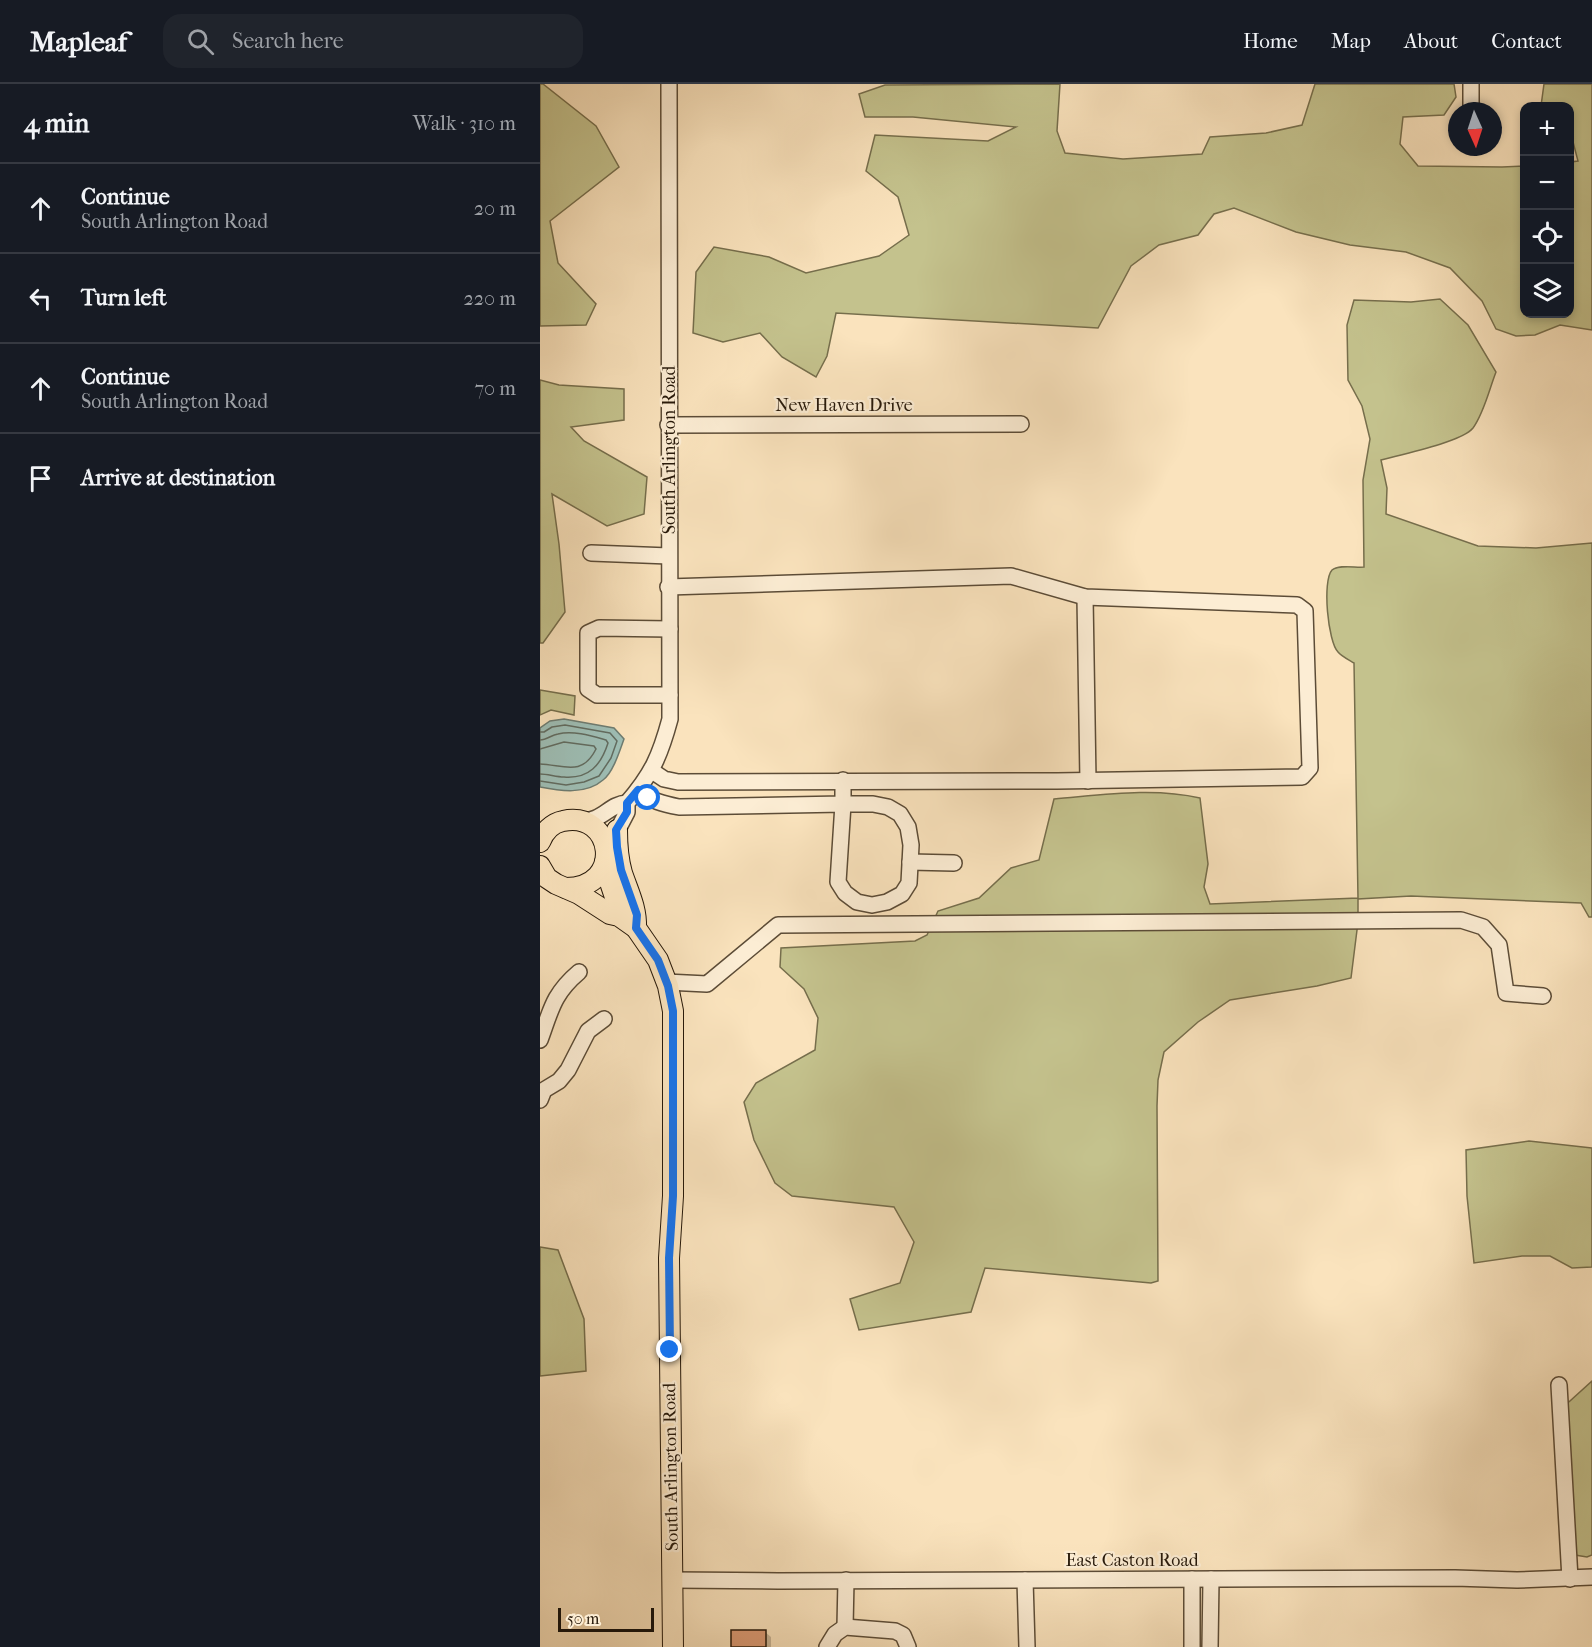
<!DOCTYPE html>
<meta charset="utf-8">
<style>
body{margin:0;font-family:"IM FELL French Canon",serif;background:#20242c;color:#f1f3f6}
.controls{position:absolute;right:18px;top:18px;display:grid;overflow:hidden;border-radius:12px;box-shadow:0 3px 9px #0003}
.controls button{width:54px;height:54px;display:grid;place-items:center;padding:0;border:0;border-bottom:2px solid #363941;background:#171b24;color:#f1f3f6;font:30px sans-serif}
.compass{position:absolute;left:908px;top:18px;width:54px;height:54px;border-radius:50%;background:#171b24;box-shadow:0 3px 9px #0003;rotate:177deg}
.scale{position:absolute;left:18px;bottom:15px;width:96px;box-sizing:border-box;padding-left:6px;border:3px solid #27190a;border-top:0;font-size:16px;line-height:21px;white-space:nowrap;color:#27190a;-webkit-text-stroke:4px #fcedd4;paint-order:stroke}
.stop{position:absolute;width:18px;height:18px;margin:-14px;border:4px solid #1a73e8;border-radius:50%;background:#fff}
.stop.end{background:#1a73e8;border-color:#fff;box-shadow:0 2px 6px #0008}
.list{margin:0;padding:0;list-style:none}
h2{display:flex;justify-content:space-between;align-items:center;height:78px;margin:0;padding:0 24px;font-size:26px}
h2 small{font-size:20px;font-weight:400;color:#9ea1a6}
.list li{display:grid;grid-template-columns:39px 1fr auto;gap:18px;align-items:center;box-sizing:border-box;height:90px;padding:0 24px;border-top:2px solid #363941}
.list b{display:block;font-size:22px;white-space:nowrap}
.list p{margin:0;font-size:20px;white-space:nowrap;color:#9ea1a6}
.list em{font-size:20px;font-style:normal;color:#9ea1a6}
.icon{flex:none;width:33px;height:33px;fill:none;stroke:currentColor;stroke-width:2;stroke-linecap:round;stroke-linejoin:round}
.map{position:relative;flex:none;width:1052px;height:1563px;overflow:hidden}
header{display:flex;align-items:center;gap:36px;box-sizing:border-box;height:84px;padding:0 30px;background:#171b24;border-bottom:2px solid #363941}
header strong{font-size:28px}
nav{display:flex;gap:33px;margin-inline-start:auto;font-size:21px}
.search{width:420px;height:54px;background:#20242c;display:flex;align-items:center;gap:15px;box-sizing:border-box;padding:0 21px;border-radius:18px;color:#9ea1a6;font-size:22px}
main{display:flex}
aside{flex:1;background:#171b24}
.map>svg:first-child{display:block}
</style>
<header>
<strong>Mapleaf</strong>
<div class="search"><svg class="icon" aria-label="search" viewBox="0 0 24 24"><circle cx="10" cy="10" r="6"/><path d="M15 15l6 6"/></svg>Search here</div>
<nav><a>Home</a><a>Map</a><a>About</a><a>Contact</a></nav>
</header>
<main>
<aside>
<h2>4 min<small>Walk · 310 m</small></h2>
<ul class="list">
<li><svg class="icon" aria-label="ahead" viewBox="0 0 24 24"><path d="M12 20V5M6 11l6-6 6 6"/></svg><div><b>Continue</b><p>South Arlington Road</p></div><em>20 m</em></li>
<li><svg class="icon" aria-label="left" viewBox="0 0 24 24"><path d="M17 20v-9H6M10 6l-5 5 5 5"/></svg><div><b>Turn left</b></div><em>220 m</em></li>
<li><svg class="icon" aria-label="ahead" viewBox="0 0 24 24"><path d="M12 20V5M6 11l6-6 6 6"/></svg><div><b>Continue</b><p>South Arlington Road</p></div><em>70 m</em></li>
<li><svg class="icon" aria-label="arrive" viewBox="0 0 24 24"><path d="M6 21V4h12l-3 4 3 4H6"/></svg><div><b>Arrive at destination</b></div></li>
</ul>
</aside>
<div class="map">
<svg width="1052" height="1563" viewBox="0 0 1052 1563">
<rect width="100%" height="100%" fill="#fae3bd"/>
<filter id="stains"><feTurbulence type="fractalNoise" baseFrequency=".00333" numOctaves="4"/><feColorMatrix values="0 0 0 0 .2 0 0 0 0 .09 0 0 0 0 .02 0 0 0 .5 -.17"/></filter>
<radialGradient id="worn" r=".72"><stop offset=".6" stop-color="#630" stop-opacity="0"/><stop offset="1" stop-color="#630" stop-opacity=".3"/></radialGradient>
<g fill="#c4c28d" stroke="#766e4c" stroke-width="1.5">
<path d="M0,0H3L56,42L79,83L10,137L18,179L56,220L46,241L0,242Z"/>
<path d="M520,0L517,47L525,69L583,75L662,70L670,53L726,49L762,41L775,0H914L916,13L904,31L863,33L860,60L878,82L962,83L984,82V230H1030V78L1038,77L1033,58L1030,55V22H1001L1004,0H1052V246L1020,241L995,251L976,252L956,245L942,217L910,184L866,168L810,161L756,148L694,124L674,130L658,151L619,161L591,182L558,244L296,229L287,272L276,293L242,273L220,249L183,258L153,249L156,188L174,163L229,173L266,189L339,172L369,151L358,113L326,87L335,51L448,57L476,43L373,33H325L319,10L345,1Z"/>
<path d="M900,215L928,241L956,288C949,306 944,329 933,344C922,358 859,371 841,376L847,404L846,430L938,462L996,464L1052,459V833H1049L1041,819L871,812L818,815V838L811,894L777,902L690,916L658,938L624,968L618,996L617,1022L618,1197L611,1199L445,1184L431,1228L319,1246L310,1215L360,1199L374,1158L354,1123L252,1112L235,1099L214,1056L204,1018L216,999L275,966L278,934L264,905L240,883L241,864L375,857L387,851L398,827L439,814L471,784L499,776L514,715C562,711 613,703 660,714L668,780L664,803L670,820L818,814L814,579C809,576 801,572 798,568C788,558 782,497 792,486C799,480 816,484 824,483L823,396L830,355L822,322L808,296L807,241L814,216L871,218Z"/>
<path d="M0,296L19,301L84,305V336L31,343L44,357L107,393L104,430L67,442L12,410L19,460L25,528L3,559H0Z"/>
<path d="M0,606L35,612L34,631L11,626L0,631Z"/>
<path d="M989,1057L1052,1064V1183L1032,1184L1010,1172H982L934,1179L927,1112L926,1066Z"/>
<path d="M0,1163L18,1166L44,1235L46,1287L0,1292Z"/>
<path d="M1052,1297V1471L1047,1473L1029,1470L1020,1326Z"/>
</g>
<path fill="#9ebeb5" stroke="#6e7c71" stroke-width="1.5" d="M24,635L74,644L84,655C80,666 73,689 63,696C46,711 20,707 0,703V644L10,637Z"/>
<path fill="#0003" d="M225,1548L231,1553V1563H193Z"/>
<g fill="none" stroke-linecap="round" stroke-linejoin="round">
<g stroke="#626c60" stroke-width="1.5">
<path d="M0,648H4L12,643L25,641L70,649L77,657L71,674L59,692L44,698L26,701L0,697"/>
<path d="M0,656C7,656 11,651 18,650C33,646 52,652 66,656L68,659C61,681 49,695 24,693C16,693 8,690 0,690"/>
<path d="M0,665L24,658L54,662L56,665C42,693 24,681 0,680"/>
</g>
</g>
<rect fill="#db9a74" stroke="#27190a" stroke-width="1.5" x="191" y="1546" width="35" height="17"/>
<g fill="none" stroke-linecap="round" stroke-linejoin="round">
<g stroke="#5c4c37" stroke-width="18">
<g id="minor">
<path d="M931,0V27"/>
<path d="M128,341L481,340"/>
<path d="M51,469L129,472"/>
<path d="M545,513L548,697"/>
<path d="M130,545L59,544L48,549V605L57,611H130"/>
<path d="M112,687L124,695L138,698L517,697L762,693L770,684L765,527L757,521L545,513L471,492L128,503"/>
<path d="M98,706C111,717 123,720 139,723L303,720H333L348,723L360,730L368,743L371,761L369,799L362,810L347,818L332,821L317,818L305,809L298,798L303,720V696"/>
<path d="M42,737C63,737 69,720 87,719"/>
<path d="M73,755L87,728V719C112,690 120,672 130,635L129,0"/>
<path d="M370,778L414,779"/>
<path d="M126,898L167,900L238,841L921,836L943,843L959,861L966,909L1003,912"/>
<path d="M0,956C11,926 13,910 39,888"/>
<path d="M0,1016L4,1006L19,997L28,986L48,947L64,935"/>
<path d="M1019,1301L1030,1495"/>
<path d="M133,1496L238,1497L915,1494L977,1496L1052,1493"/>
<path d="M485,1496L487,1563"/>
<path d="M305,1543L306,1496"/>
<path d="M287,1563L295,1550L305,1543L355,1547L363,1551L368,1563"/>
<path d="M652,1563V1495"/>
<path d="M670,1563L671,1495"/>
</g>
</g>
<g stroke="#27190a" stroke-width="22">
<g id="major">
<path d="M77,746C77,761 78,775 82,789C88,807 97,824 96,844"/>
<path d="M0,758C4,748 12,739 23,737C74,726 85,804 26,804"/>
<path d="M65,778C67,797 78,814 79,832"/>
<path d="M0,782L7,794L16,800L39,810L70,830L79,832L96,844L118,876L128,902L133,927V1112L129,1174L133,1563"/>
</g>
</g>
<use href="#minor" stroke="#fcedd4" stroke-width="15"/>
<use href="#major" stroke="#fae3bd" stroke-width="20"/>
</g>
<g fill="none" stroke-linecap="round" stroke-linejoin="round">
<path stroke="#1a73e8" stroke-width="8" d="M108,714L98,706L87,719V728L76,746L77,763L81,786L97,831L96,844L118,876L128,902L133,927V1112L129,1174L130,1266"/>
</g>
<g text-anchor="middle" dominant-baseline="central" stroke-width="4.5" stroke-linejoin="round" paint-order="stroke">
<g font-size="18" fill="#27190a" stroke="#fcedd4">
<text x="304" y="321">New Haven Drive</text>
<text transform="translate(129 366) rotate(-90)">South Arlington Road</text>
<text transform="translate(131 1383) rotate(-91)">South Arlington Road</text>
<text x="592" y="1476">East Caston Road</text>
</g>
</g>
<rect width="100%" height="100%" filter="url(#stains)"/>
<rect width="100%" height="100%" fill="url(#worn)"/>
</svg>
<div class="controls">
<button>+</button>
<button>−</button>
<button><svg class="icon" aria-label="locate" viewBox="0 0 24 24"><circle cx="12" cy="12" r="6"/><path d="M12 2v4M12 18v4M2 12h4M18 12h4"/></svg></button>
<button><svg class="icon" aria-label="layers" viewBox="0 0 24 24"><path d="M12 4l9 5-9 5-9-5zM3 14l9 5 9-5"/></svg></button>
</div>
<svg class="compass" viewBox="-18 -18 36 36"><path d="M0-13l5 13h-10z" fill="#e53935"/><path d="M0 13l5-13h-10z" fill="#9ea1a6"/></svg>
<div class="scale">50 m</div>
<div class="stop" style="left:108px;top:714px"></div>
<div class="stop end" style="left:130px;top:1266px"></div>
</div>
</main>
